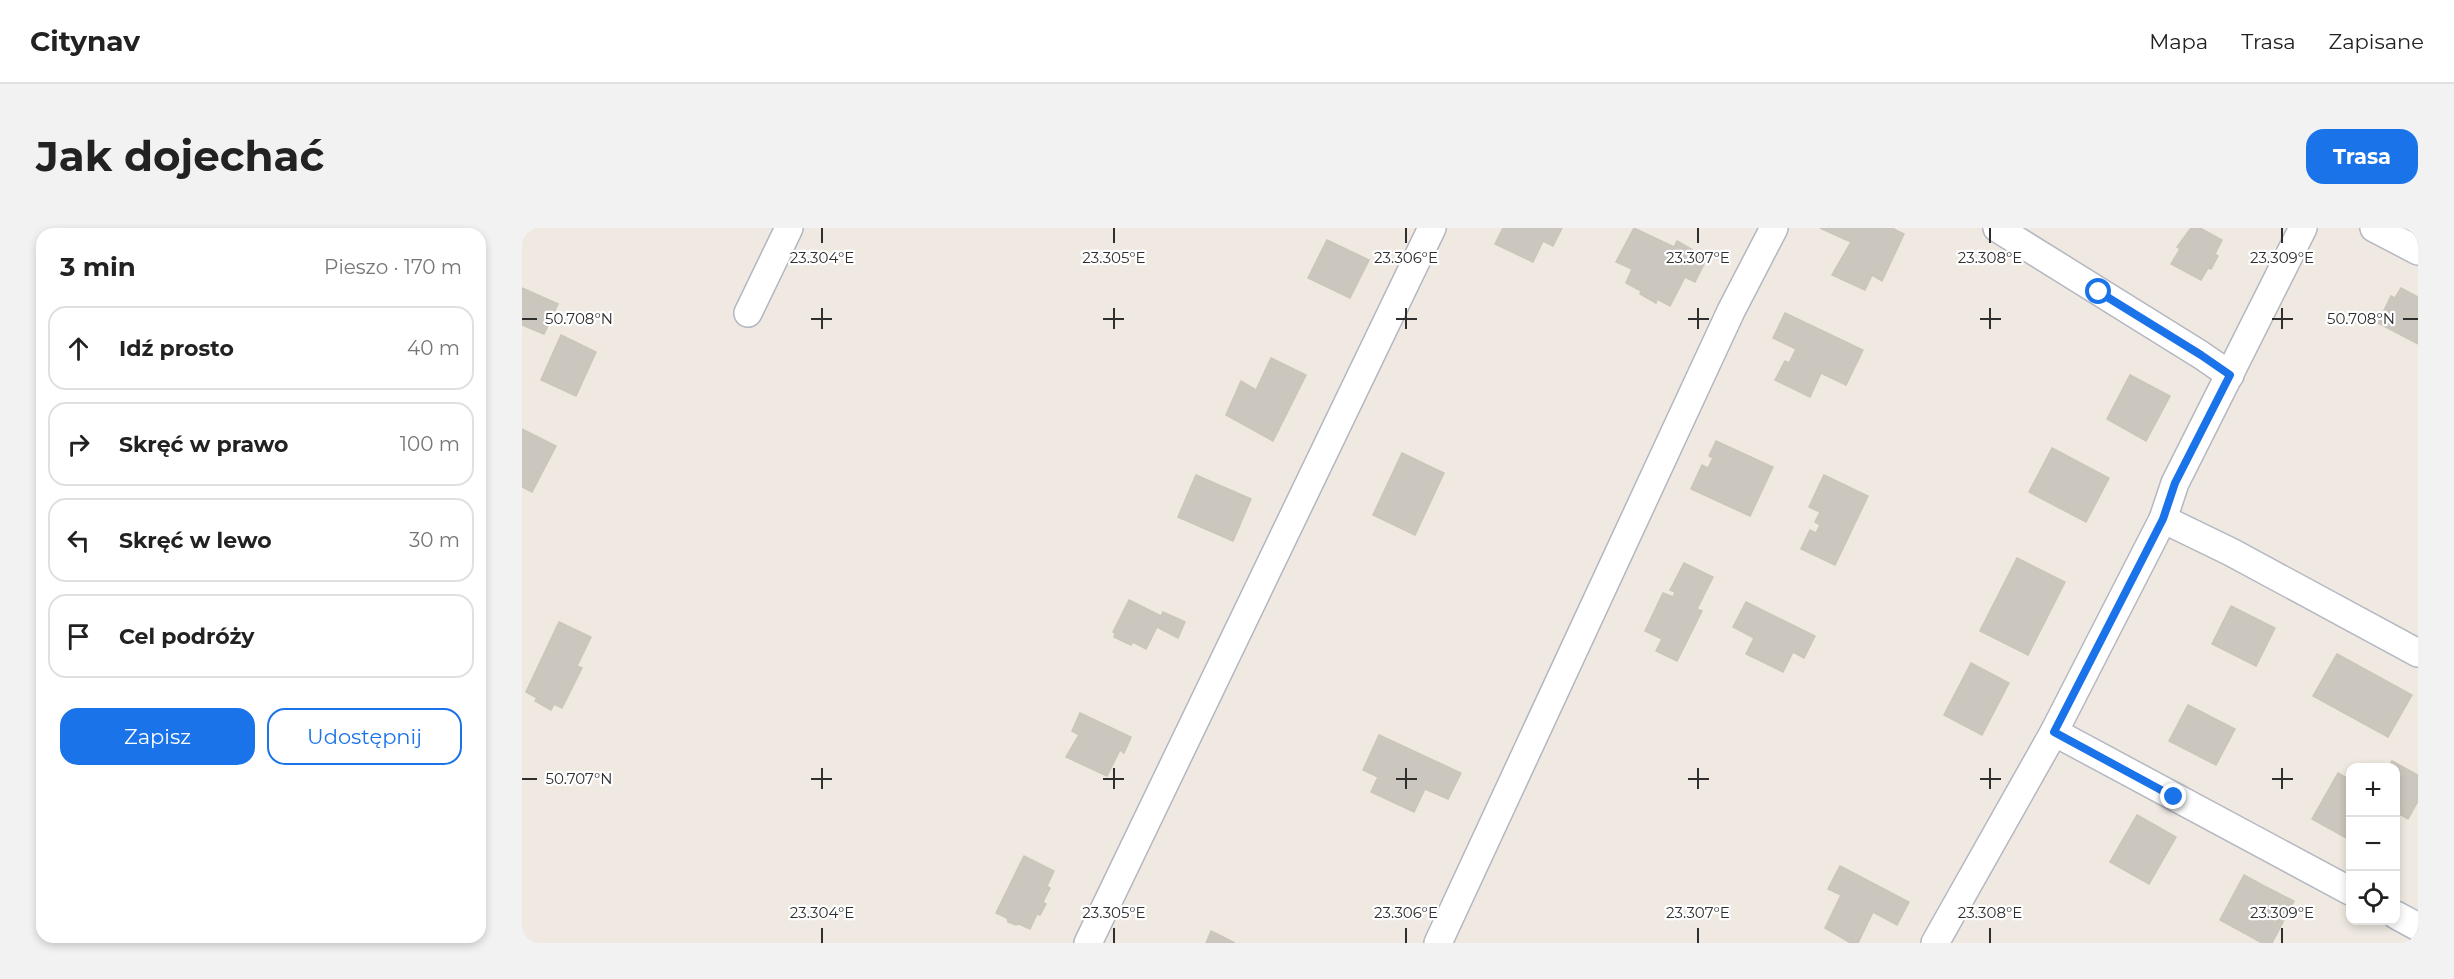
<!DOCTYPE html>
<html lang="pl">
<meta charset="utf-8">
<style>
body{margin:0;font-family:Montserrat,sans-serif;background:#f2f2f2;color:#222}
.controls{position:absolute;right:18px;bottom:18px;display:grid;overflow:hidden;border-radius:12px;box-shadow:0 3px 9px #0003}
.controls button{width:54px;height:54px;display:grid;place-items:center;padding:0;border:0;border-bottom:2px solid #e0e0e0;background:#fff;color:#222;font:30px sans-serif}
.stop{position:absolute;width:18px;height:18px;margin:-14px;border:4px solid #1a73e8;border-radius:50%;background:#fff}
.stop.end{background:#1a73e8;border-color:#fff;box-shadow:0 2px 6px #0008}
.list{margin:0;padding:0;list-style:none}
h2{display:flex;justify-content:space-between;align-items:center;height:78px;margin:0;padding:0 24px;font-size:26px}
h2 small{font-size:20px;font-weight:400;color:#767676}
.list li{display:grid;grid-template-columns:39px 1fr auto;gap:18px;align-items:center;box-sizing:border-box;height:84px;margin:0 12px 12px;padding:0 12px;border:2px solid #e0e0e0;border-radius:18px}
.list b{display:block;font-size:22px;white-space:nowrap}
.list em{font-size:20px;font-style:normal;color:#767676}
.actions{display:flex;gap:12px;padding:18px 24px}
.actions a{flex:1;padding:14px 0;border:2px solid #1a73e8;border-radius:18px;text-align:center;font-size:21px;color:#1a73e8}
.actions .main{background:#1a73e8;color:#fff}
.icon{flex:none;width:33px;height:33px;fill:none;stroke:currentColor;stroke-width:2;stroke-linecap:round;stroke-linejoin:round}
.map{position:relative;flex:none;width:1896px;height:715px;overflow:hidden;border-radius:18px}
header{display:flex;align-items:center;gap:36px;box-sizing:border-box;height:84px;padding:0 30px;background:#fff;border-bottom:2px solid #e0e0e0}
header strong{font-size:28px}
nav{display:flex;gap:33px;margin-inline-start:auto;font-size:21px}
.intro{display:flex;align-items:center;justify-content:space-between;box-sizing:border-box;height:144px;padding:0 36px}
h1{margin:0;font-size:42px}
.button{padding:15px 27px;border-radius:18px;background:#1a73e8;color:#fff;font-size:21px;font-weight:700}
main{display:flex;gap:36px;padding:0 36px}
aside{flex:1;background:#fff;border-radius:18px;box-shadow:0 3px 9px #0003}
.map>svg:first-child{display:block}
</style>
<header>
<strong>Citynav</strong>
<nav><a>Mapa</a><a>Trasa</a><a>Zapisane</a></nav>
</header>
<div class="intro"><h1>Jak dojechać</h1><a class="button">Trasa</a></div>
<main>
<aside>
<h2>3 min<small>Pieszo · 170 m</small></h2>
<ul class="list">
<li><svg class="icon" aria-label="ahead" viewBox="0 0 24 24"><path d="M12 20V5M6 11l6-6 6 6"/></svg><div><b>Idź prosto</b></div><em>40 m</em></li>
<li><svg class="icon" aria-label="right" viewBox="0 0 24 24"><path d="M7 20v-9h11M14 6l5 5-5 5"/></svg><div><b>Skręć w prawo</b></div><em>100 m</em></li>
<li><svg class="icon" aria-label="left" viewBox="0 0 24 24"><path d="M17 20v-9H6M10 6l-5 5 5 5"/></svg><div><b>Skręć w lewo</b></div><em>30 m</em></li>
<li><svg class="icon" aria-label="arrive" viewBox="0 0 24 24"><path d="M6 21V4h12l-3 4 3 4H6"/></svg><div><b>Cel podróży</b></div></li>
</ul>
<div class="actions"><a class="main">Zapisz</a><a>Udostępnij</a></div>
</aside>
<div class="map">
<svg width="1896" height="715" viewBox="0 0 1896 715">
<rect width="100%" height="100%" fill="#efe9e1"/>
<g fill="#cbc7bf" stroke="#cbc5ba" stroke-width="1.5">
<path d="M981,0H1040L1031,18L1021,13L1011,34L973,16Z"/>
<path d="M1112,0L1152,19L1155,13L1185,30L1173,54L1163,49L1148,78L1135,71L1134,75L1118,66L1119,63L1104,55L1110,41L1094,34Z"/>
<path d="M1298,0H1370L1382,6L1360,53L1350,47L1343,62L1310,47L1329,14Z"/>
<path d="M1669,0H1678L1700,12L1693,26L1696,28L1689,41L1686,40L1679,52L1649,36L1658,21L1655,19Z"/>
<path d="M805,12L847,32L828,70L786,50Z"/>
<path d="M0,60L36,76L22,106L0,97Z"/>
<path d="M1879,60L1896,69V116L1856,95L1869,68L1873,70Z"/>
<path d="M1263,85L1341,122L1324,157L1299,145L1288,169L1253,152L1263,133L1267,135L1274,121L1251,110Z"/>
<path d="M39,107L74,124L54,168L19,152Z"/>
<path d="M749,130L784,147L751,213L704,187L719,153L734,162Z"/>
<path d="M1608,147L1648,168L1624,213L1585,191Z"/>
<path d="M0,201L34,218L10,264L0,259Z"/>
<path d="M1194,213L1251,239L1228,288L1169,261L1180,237L1186,240L1191,230L1187,228Z"/>
<path d="M1530,220L1587,250L1564,294L1507,264Z"/>
<path d="M880,225L922,245L893,307L851,287Z"/>
<path d="M674,247L729,271L711,313L656,289Z"/>
<path d="M1302,247L1346,268L1313,337L1279,321L1288,302L1294,305L1298,297L1293,294L1298,284L1287,279Z"/>
<path d="M1495,330L1543,354L1506,427L1458,403Z"/>
<path d="M1162,335L1191,349L1175,381L1180,383L1155,433L1134,423L1140,411L1123,403L1141,365L1151,369L1153,364L1148,362Z"/>
<path d="M607,372L639,388L641,384L663,394L656,410L635,399L624,421L611,414L609,417L592,409L593,405L591,404Z"/>
<path d="M1224,374L1293,408L1282,430L1271,424L1261,444L1224,426L1232,410L1211,399Z"/>
<path d="M1709,378L1753,400L1734,438L1690,416Z"/>
<path d="M37,394L69,409L55,438L60,440L40,480L32,476L29,482L13,473L15,470L4,464Z"/>
<path d="M1815,426L1890,467L1866,509L1791,468Z"/>
<path d="M1449,435L1487,455L1460,507L1422,487Z"/>
<path d="M1666,477L1713,501L1694,537L1647,513Z"/>
<path d="M558,485L609,509L602,525L598,522L585,548L544,529L557,507L550,503Z"/>
<path d="M857,507L939,545L926,571L903,561L892,584L849,564L856,549L841,542Z"/>
<path d="M1870,533L1896,547V573L1886,591L1874,584V540H1866Z"/>
<path d="M1816,545L1828,552V612L1790,591Z"/>
<path d="M1615,587L1654,609L1627,656L1588,634Z"/>
<path d="M502,628L532,643L525,658L528,660L521,674L524,676L518,687L515,686L508,701L497,696L494,697L486,694L485,690L474,685Z"/>
<path d="M1318,638L1387,674L1375,697L1351,684L1336,715L1327,714L1303,700L1319,667L1306,661Z"/>
<path d="M1722,647L1746,660L1722,705L1698,692Z"/>
<path d="M1746,660L1772,673L1750,715H1740L1722,705Z"/>
<path d="M689,703L713,715H684Z"/>
</g>
<g fill="none" stroke-linecap="round" stroke-linejoin="round">
<g stroke="#b4b7c1" stroke-width="30">
<g id="minor">
<path d="M1475,0L1679,127L1708,147"/>
<path d="M1852,0L1896,23"/>
<path d="M226,85L267,0"/>
<path d="M1641,291L1653,255L1781,0"/>
<path d="M1828,663L1532,504L1641,291L1709,324L1896,425"/>
<path d="M1874,687L1896,699"/>
<path d="M566,715L910,0"/>
<path d="M916,715L1209,83L1252,0"/>
<path d="M1413,715L1532,504"/>
</g>
</g>
<use href="#minor" stroke="#fff" stroke-width="27"/>
</g>
<g fill="none" stroke-linecap="round" stroke-linejoin="round">
<path stroke="#1a73e8" stroke-width="8" d="M1577,64L1679,127L1708,147L1653,255L1641,291L1532,504L1652,569"/>
</g>
<path fill="none" stroke="#2e2e2e" stroke-width="2" d="M300,0V15M592,0V15M884,0V15M1176,0V15M1468,0V15M1760,0V15M300,80V101M592,80V101M884,80V101M1176,80V101M1468,80V101M1760,80V101M0,91H15M289,91H310M581,91H602M874,91H895M1166,91H1187M1458,91H1479M1750,91H1771M1881,91H1896M300,540V561M592,540V561M884,540V561M1176,540V561M1468,540V561M1760,540V561M0,551H15M289,551H310M581,551H602M874,551H895M1166,551H1187M1458,551H1479M1750,551H1771M300,700V715M592,700V715M884,700V715M1176,700V715M1468,700V715M1760,700V715"/>
<g font-size="15" text-anchor="middle" fill="#2e2e2e" stroke="#fff" stroke-width="4.5" stroke-linejoin="round" paint-order="stroke">
<text x="300" y="35">23.304°E</text>
<text x="592" y="35">23.305°E</text>
<text x="884" y="35">23.306°E</text>
<text x="1176" y="35">23.307°E</text>
<text x="1468" y="35">23.308°E</text>
<text x="1760" y="35">23.309°E</text>
<text x="57" y="96">50.708°N</text>
<text x="1839" y="96">50.708°N</text>
<text x="57" y="556">50.707°N</text>
<text x="300" y="690">23.304°E</text>
<text x="592" y="690">23.305°E</text>
<text x="884" y="690">23.306°E</text>
<text x="1176" y="690">23.307°E</text>
<text x="1468" y="690">23.308°E</text>
<text x="1760" y="690">23.309°E</text>
</g>
</svg>
<div class="controls">
<button>+</button>
<button>−</button>
<button><svg class="icon" aria-label="locate" viewBox="0 0 24 24"><circle cx="12" cy="12" r="6"/><path d="M12 2v4M12 18v4M2 12h4M18 12h4"/></svg></button>
</div>
<div class="stop" style="left:1577px;top:64px"></div>
<div class="stop end" style="left:1652px;top:569px"></div>
</div>
</main>
